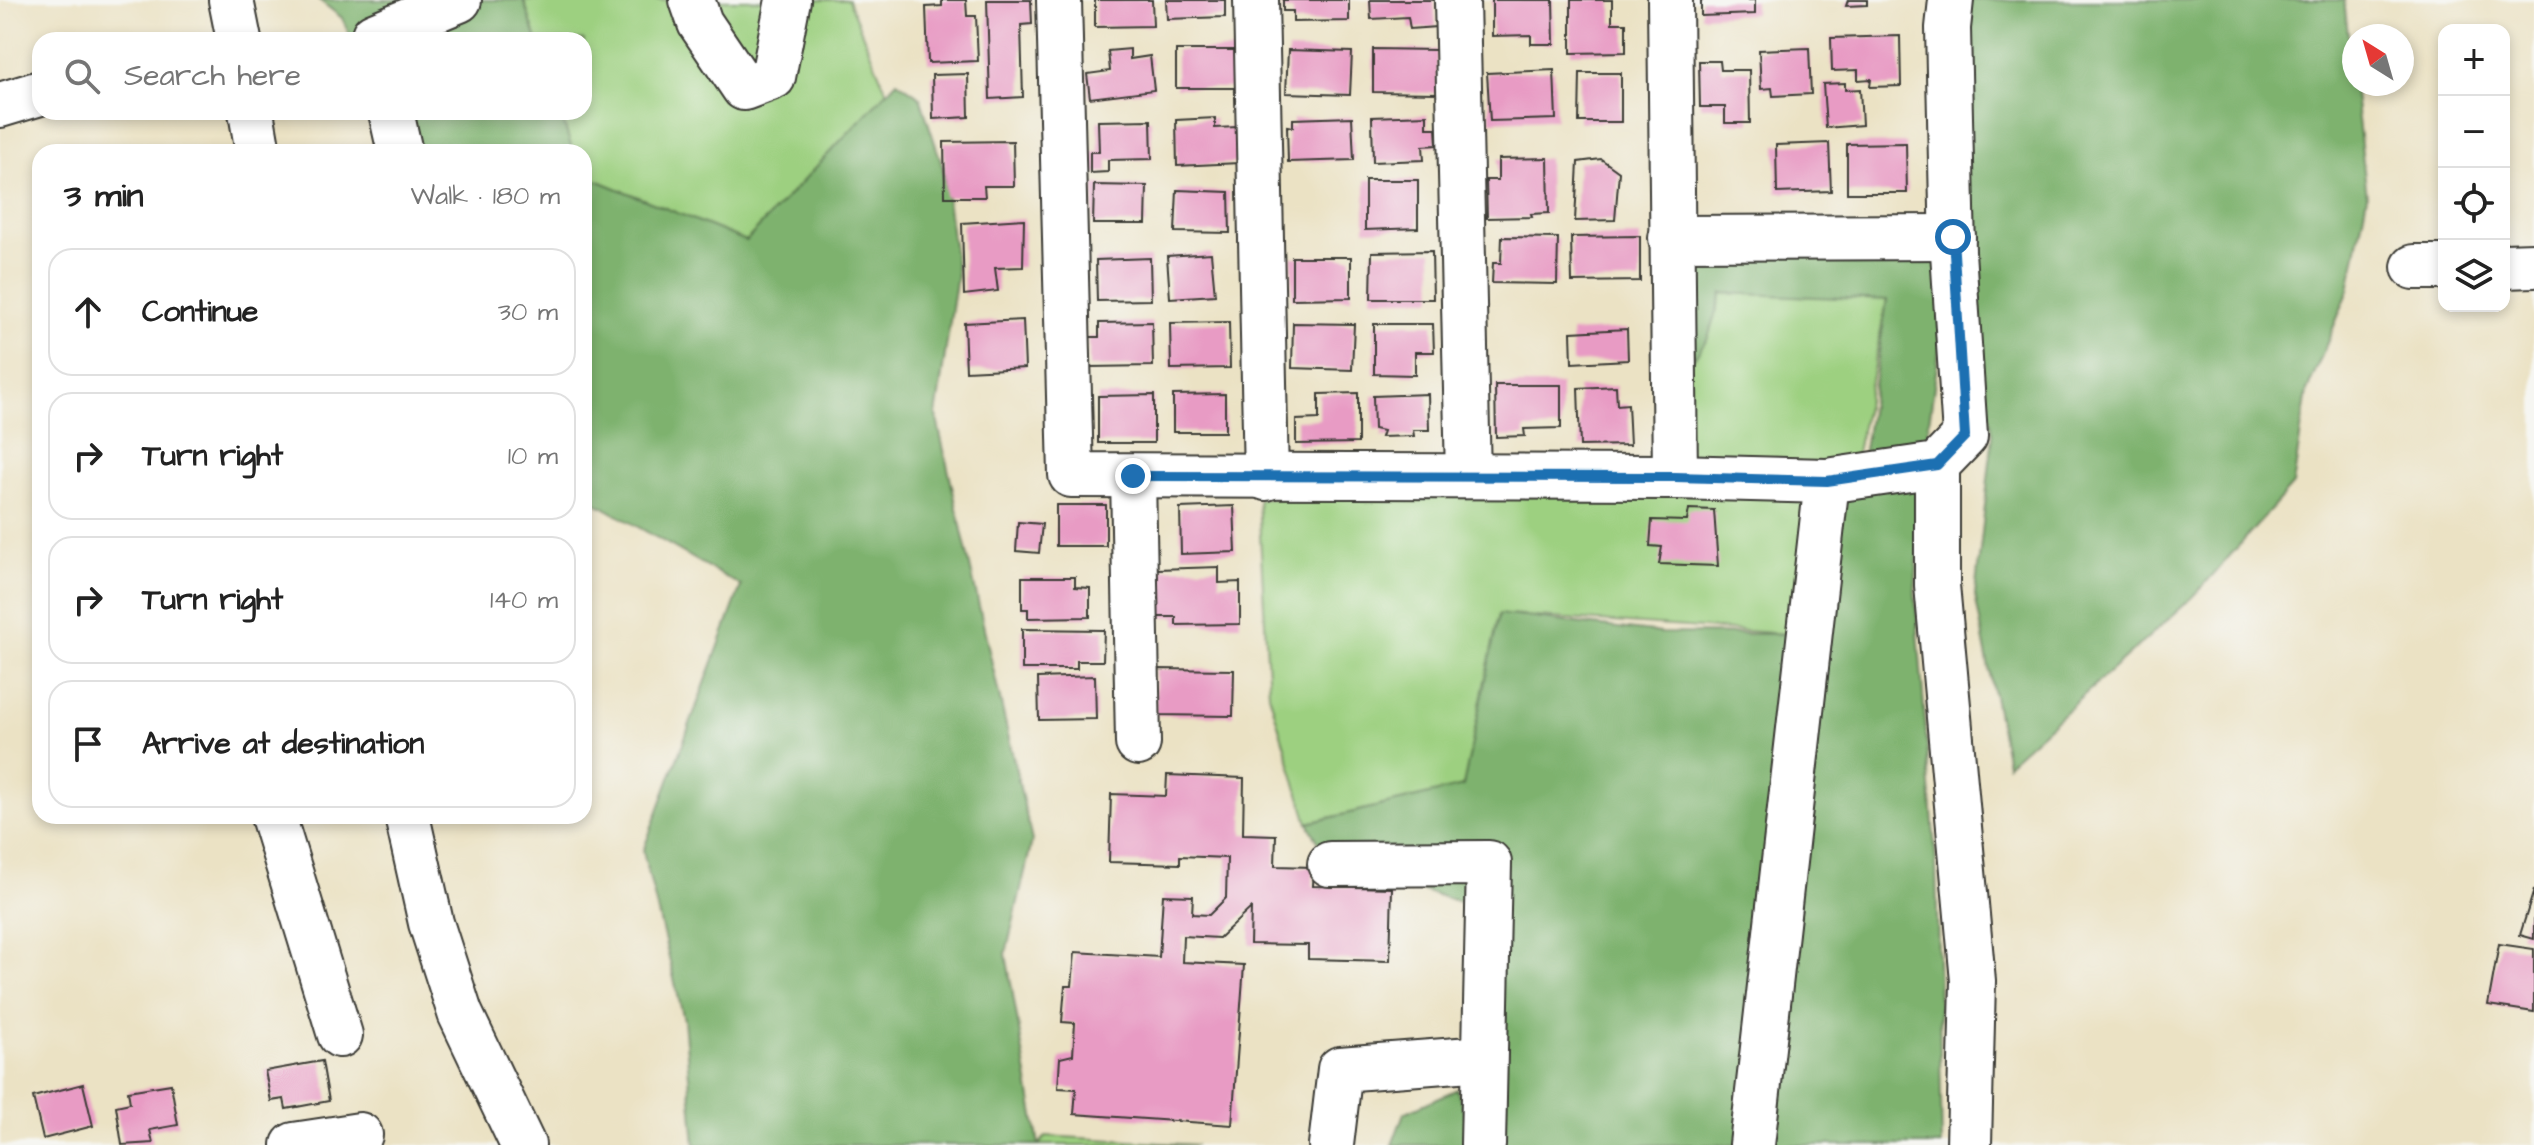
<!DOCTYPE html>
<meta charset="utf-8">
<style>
body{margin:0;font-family:"Architects Daughter",sans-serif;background:#f2f2f2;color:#222}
.controls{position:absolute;right:24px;top:24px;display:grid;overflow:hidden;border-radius:16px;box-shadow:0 4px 12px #0003}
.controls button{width:72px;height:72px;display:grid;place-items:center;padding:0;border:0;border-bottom:2px solid #e0e0e0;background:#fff;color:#222;font:40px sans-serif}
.compass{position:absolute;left:2342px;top:24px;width:72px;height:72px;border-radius:50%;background:#fff;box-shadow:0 4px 12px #0003;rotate:323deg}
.stop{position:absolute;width:24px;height:24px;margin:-18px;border:6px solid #1f6fb2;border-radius:50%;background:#fff}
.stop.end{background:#1f6fb2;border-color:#fff;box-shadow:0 2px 8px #0008}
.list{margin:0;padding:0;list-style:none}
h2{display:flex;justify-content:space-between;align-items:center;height:104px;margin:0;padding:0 32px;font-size:34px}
h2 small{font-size:26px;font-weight:400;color:#767676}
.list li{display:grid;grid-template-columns:52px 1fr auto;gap:24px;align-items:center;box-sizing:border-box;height:128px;margin:0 16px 16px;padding:0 16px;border:2px solid #e0e0e0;border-radius:24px}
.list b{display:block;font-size:30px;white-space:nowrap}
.list em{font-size:26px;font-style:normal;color:#767676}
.icon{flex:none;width:44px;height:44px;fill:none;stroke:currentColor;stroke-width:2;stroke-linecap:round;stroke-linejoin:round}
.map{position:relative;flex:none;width:2534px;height:1145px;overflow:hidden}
.search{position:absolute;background:#fff;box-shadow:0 4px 12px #0003;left:32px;top:32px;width:560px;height:88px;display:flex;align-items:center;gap:20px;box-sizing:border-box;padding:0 28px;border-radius:24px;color:#767676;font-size:30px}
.panel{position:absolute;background:#fff;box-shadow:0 4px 12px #0003;left:32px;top:144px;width:560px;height:680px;border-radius:24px}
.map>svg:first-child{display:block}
</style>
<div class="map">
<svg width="2534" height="1145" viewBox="0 0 2534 1145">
<rect width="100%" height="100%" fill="#f6f6f2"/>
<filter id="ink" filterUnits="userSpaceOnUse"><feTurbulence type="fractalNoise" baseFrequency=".0125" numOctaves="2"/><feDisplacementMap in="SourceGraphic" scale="16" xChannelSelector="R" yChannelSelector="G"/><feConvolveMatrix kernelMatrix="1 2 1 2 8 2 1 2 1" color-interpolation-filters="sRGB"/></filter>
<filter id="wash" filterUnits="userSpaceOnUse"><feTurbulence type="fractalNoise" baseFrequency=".006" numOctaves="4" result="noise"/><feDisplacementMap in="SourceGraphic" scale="32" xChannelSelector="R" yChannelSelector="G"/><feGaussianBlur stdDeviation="1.8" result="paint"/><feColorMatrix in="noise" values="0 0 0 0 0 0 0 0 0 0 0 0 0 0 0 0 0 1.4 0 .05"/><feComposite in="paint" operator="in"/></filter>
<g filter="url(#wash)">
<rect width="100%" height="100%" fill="#ebe2c4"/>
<g fill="#9dd080" stroke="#5c764e" stroke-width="2">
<path d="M524,0H848L887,92L746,241L584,175V152H573L560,112H584V40H537Z"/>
<path d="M1722,293L1887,299L1852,478L1790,634L1509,615L1463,786L1308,823L1269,694L1258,499L1529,491L1674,477L1673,380Z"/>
<path d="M1046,1136L1197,1145H1039Z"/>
</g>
<g fill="#7eb26e" stroke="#4d6745" stroke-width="2">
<path d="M319,0H523L537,40H352L342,18Z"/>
<path d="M1959,0H2344L2367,196L2349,290L2307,391L2293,485L2193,597L2007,764L1975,595L1993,434L1952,227Z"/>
<path d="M897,81L920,97L943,168L957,275L936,415L1032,841L1006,954L1039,1145H695L684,1020L643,851L741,586L584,496V453L593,415L584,411V175L746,241Z"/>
<path d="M387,112H560L573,152H406Z"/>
<path d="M1677,248L1953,252L1928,429L1915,592L1936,863L1942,1145H1482L1481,908L1330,864L1308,823L1463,786L1499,614L1661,633L1790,634L1802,540L1860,476L1887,300L1722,293L1708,338L1694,358Z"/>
<path d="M1457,1089L1475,1145H1392L1404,1113Z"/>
</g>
<g id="blocks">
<g fill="#e89bc4">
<path d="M942,0H966L967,16H976L978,61L928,63L926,7L942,6Z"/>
<path d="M987,0H1031L1032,24L1021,25L1023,97L990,99Z"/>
<path d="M1095,0H1152L1153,26L1095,27Z"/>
<path d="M1166,0H1225V17L1167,19Z"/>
<path d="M1283,0H1349V21L1293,22V11H1283Z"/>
<path d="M1370,0H1434L1436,27L1410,29L1408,17L1371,19Z"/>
<path d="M1492,0H1553L1554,44H1531V35L1492,36Z"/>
<path d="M1571,0H1612V23H1626V52L1571,53Z"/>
<path d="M1701,0H1755V14L1701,16Z"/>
<path d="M1848,0H1867V5L1846,6Z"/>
<path d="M1900,36L1901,86L1870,87L1871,79L1858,80V70L1832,71L1831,38Z"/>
<path d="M1809,48L1811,94L1773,96L1772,88L1761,89L1759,50Z"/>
<path d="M1130,49V59L1150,56L1154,90L1090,98L1087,74L1110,71L1108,51Z"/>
<path d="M1373,49L1437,50V93L1373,92Z"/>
<rect x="1176" y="50" width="59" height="38"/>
<path d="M1288,50L1352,52L1350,95L1286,93Z"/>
<path d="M1699,61H1720L1721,70H1749L1750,123H1725V107H1700Z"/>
<path d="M1554,70L1556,119L1490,121L1487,73Z"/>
<path d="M1580,73H1621V122H1579Z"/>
<path d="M968,74L969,117L933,119L932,75Z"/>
<path d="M1845,83V90L1860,89L1862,125L1826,128L1823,84Z"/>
<path d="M1427,115V128H1436L1437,145L1423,146L1424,160L1373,162L1372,117Z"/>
<path d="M1352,117L1354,160L1288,162L1287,126L1293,127V119Z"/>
<path d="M1215,118V128L1238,127L1239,163L1177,166L1176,120Z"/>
<path d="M1151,120L1152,159L1108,160V172L1090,173V152H1099L1098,121Z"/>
<path d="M1013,141L1014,186H984L985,197H945L944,142Z"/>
<path d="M1829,143L1831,191L1777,193L1776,145Z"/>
<path d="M1906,143L1907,193H1847V144Z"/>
<path d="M1548,158L1549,213L1531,214L1532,217L1487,218L1486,180H1498V159Z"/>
<path d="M1601,159L1619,172L1615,220L1575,221L1578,162Z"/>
<path d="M1365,180H1418V228L1365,230Z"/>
<path d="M1094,185L1147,186L1146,224H1093Z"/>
<path d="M1177,190L1229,192L1230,233L1175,232Z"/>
<path d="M1024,219L1023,267L995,268L998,291L964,295L962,223Z"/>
<path d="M1640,236V281L1572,282L1571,237Z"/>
<path d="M1502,237L1558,238L1557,284L1492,283L1493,263H1501Z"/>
<path d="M1432,251L1433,299H1371L1372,252Z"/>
<path d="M1211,253L1215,295L1170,298L1167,256Z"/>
<path d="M1292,257H1351V298L1292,299Z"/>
<path d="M1150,258L1151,300L1097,301L1096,260Z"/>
<path d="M1023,320L1025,368L966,371L964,323Z"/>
<path d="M1152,322L1153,366L1089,367V337H1099V323Z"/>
<path d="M1229,322L1230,368L1171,369L1170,323Z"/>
<path d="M1293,323L1354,324L1352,370L1292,368Z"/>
<path d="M1374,324H1433L1434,352H1415V375L1374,374Z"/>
<path d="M1627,329L1628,360L1572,363L1571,332Z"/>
<path d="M1495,385H1561V428L1524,429L1525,436L1496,437Z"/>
<path d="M1616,386L1617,405L1628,404L1630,445L1580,446L1578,388Z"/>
<path d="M1358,393V443L1296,444V420L1319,419V394Z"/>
<path d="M1225,394V432H1173V395Z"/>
<path d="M1428,394L1429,430H1413L1414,436L1381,437L1383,431L1374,429L1373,396Z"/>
<path d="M1154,395V443H1098V396Z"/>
<rect x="1056" y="505" width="50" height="41"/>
<path d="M1234,506L1236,552L1181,554L1180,508Z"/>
<path d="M1689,509L1714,510L1718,566L1659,564L1662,547L1650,546L1652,520L1687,521Z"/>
<path d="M1018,522L1042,524L1039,553L1016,551Z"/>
<path d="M1219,567V583L1240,582V624L1176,625V617H1158L1157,569Z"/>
<path d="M1022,577H1075V587L1090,588V617L1028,618V609H1022Z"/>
<path d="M1022,629L1104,630L1103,661H1077V669H1022Z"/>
<path d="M1156,669L1234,670L1233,716L1155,715Z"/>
<path d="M1095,676L1096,719L1039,720L1038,678Z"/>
<path d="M1167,775L1244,778L1243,834L1276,835L1275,866L1314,867L1313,886L1392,888L1390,961L1308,959V945L1250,944L1251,908L1219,938L1183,936L1182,962L1244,965L1232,1125L1074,1114L1076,1089L1058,1088L1060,1058L1073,1055L1075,1023L1062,1022L1065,986H1072L1075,952L1159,957L1163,895L1193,896L1192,914L1209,915L1226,898L1227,858L1180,856V864L1109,862L1111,794L1166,796Z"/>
<path d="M2534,890V939L2520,935Z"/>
<path d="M2499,944L2534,949V1012L2488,1005Z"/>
<path d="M322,1061L329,1101L286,1109L284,1099L271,1101L265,1071Z"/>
<path d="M83,1084L93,1126L43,1139L33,1097Z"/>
<path d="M171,1084L178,1125L150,1130L153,1143L122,1145L116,1106L130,1103L128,1091Z"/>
</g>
</g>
</g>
<g filter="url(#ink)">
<use href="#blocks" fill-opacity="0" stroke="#3b3a35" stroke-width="2"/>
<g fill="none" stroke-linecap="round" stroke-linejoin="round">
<g stroke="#3b3a35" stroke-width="48">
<g id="minor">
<path d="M231,0L239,40"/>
<path d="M692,0L700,23L744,88L773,77L788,0"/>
<path d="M1059,0L1071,475L1675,477L1827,481L1937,465L1965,436L1953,252L1948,28L1951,0"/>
<path d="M1256,0L1266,478"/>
<path d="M1457,0L1468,476"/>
<path d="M1670,0L1675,477"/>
<path d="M375,40L374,35L459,0"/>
<path d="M0,105L40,93"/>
<path d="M251,112L258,152"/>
<path d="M391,112L400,152"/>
<path d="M1671,238L1953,237"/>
<path d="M2504,266L2534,265"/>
<path d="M2414,267H2444"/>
<path d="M1937,465V585L1973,981L1969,1145"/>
<path d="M1133,476L1138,743"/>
<path d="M273,816L340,1035"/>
<path d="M407,816L431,923L460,1013L523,1145"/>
<path d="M1330,864L1489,863L1483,1145"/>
<path d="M294,1145L360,1135"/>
<path d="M1331,1145L1340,1069L1484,1058"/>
<path d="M1752,1145L1827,481"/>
</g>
</g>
<use href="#minor" stroke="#fff" stroke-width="44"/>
</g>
</g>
<g fill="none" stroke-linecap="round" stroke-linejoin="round" filter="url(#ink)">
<path stroke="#1f6fb2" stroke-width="10" d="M1133,476L1675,477L1827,481L1937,465L1965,436L1953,237"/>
</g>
</svg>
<div class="controls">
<button>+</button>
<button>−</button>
<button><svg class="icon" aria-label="locate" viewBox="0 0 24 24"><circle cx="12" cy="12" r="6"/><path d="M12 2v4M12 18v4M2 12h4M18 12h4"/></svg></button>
<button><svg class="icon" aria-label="layers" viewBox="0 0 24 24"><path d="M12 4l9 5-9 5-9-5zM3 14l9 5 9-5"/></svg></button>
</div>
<svg class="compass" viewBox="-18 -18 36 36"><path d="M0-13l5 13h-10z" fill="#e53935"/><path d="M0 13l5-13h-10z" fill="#767676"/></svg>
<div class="stop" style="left:1953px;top:237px"></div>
<div class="stop end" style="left:1133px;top:476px"></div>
<div class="search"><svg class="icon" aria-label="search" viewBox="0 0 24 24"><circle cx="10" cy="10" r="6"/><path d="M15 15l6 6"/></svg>Search here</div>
<section class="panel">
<h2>3 min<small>Walk · 180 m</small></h2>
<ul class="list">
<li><svg class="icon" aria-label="ahead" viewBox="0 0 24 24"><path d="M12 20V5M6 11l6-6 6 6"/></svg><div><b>Continue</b></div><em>30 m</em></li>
<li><svg class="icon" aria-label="right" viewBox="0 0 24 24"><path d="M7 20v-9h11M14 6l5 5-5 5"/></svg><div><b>Turn right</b></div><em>10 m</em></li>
<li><svg class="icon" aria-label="right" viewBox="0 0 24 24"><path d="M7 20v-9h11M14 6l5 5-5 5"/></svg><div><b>Turn right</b></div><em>140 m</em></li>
<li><svg class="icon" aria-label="arrive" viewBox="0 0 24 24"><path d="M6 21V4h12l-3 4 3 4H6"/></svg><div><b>Arrive at destination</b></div></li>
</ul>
</section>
</div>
